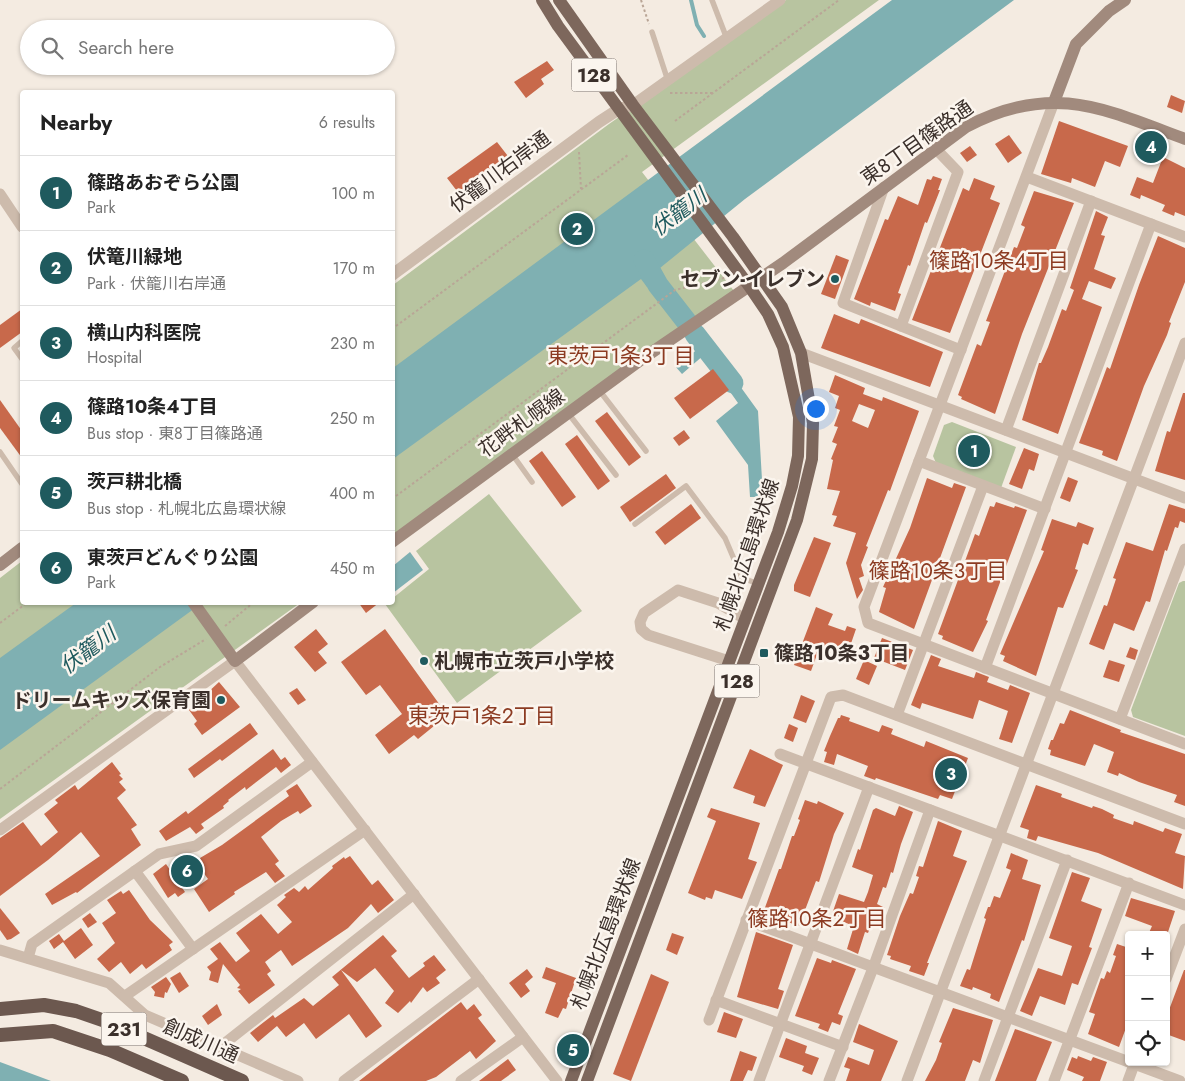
<!DOCTYPE html>
<meta charset="utf-8">
<style>
body{margin:0;font-family:Jost,"Noto Sans JP",sans-serif;background:#f2f2f2;color:#222}
.controls{position:absolute;right:15px;bottom:15px;display:grid;overflow:hidden;border-radius:5px;box-shadow:0 1px 4px #0004}
.controls button{width:45px;height:45px;display:grid;place-items:center;padding:0;border:0;border-bottom:1px solid #e0e0e0;background:#fff;color:#222;font:25px sans-serif}
.you{position:absolute;left:815px;top:408px;width:18px;height:18px;margin:-12px;border:4px solid #fff;border-radius:50%;background:#1a73e8;box-shadow:0 0 0 8px #1a73e833}
.badge{display:grid;place-items:center;width:32px;height:32px;border-radius:50%;background:#1f5a5e;color:#fff;font-size:16px;font-weight:700}
.pin{position:absolute;translate:-50% -50%;border:2px solid #fff;box-shadow:0 1px 5px #0006}
.list{margin:0;padding:0;list-style:none}
h2{display:flex;justify-content:space-between;align-items:center;height:65px;margin:0;padding:0 20px;font-size:21px}
h2 small{font-size:16px;font-weight:400;color:#767676}
.list li{display:grid;grid-template-columns:32px 1fr auto;gap:15px;align-items:center;box-sizing:border-box;height:75px;padding:0 20px;border-top:1px solid #e0e0e0}
.list b{display:block;font-size:19px;white-space:nowrap}
.list p{margin:0;font-size:16px;white-space:nowrap;color:#767676}
.list em{font-size:16px;font-style:normal;color:#767676}
.icon{flex:none;width:28px;height:28px;fill:none;stroke:currentColor;stroke-width:2;stroke-linecap:round;stroke-linejoin:round}
.map{position:relative;flex:none;width:1185px;height:1081px;overflow:hidden}
.search{position:absolute;background:#fff;box-shadow:0 1px 4px #0004;left:20px;top:20px;width:375px;height:55px;display:flex;align-items:center;gap:12px;box-sizing:border-box;padding:0 18px;border-radius:28px;color:#767676;font-size:19px}
.panel{position:absolute;background:#fff;box-shadow:0 1px 4px #0004;left:20px;top:90px;width:375px;height:515px;border-radius:5px}
.map>svg:first-child{display:block}
</style>
<div class="map">
<svg width="1185" height="1081" viewBox="0 0 1185 1081">
<rect width="100%" height="100%" fill="#f4ebe1"/>
<g fill="#b8c4a0">
<path d="M786,0H879L642,172L734,291L393,536V285L609,124Z"/>
<path d="M952,422L1016,447L1001,488L936,463L933,456L944,425Z"/>
<path d="M489,494L582,611L457,703L385,604L392,602L393,598L429,569L416,551Z"/>
<path d="M22,561V602L300,603L0,819V578Z"/>
<path d="M1183,581H1185V736L1133,717L1131,710L1179,583Z"/>
<path d="M187,855L202,878L189,887L171,864Z"/>
</g>
<g fill="#7fb0b2">
<path d="M892,0H1014L745,199L660,268L664,275L661,278L663,281L653,288L651,285L647,287L641,279L393,459V368Z"/>
<path d="M676,299L689,318L680,325L667,306Z"/>
<path d="M703,336L712,348L682,374L675,366L698,349L694,343Z"/>
<path d="M719,357L758,411L763,497H750L748,465L716,421L738,403L711,365Z"/>
<path d="M410,552L423,570L393,593V566Z"/>
<path d="M76,603H202L0,750V658Z"/>
<path d="M0,1062L51,1081H0Z"/>
</g>
<g fill="none" stroke-linecap="round" stroke-linejoin="round">
<path stroke="#7fb0b2" stroke-width="4" d="M691,0L697,25L704,36"/>
<g stroke="#7fb0b2" stroke-width="21">
<path d="M644,260L658,285L686,321"/>
<path d="M695,334L733,383"/>
</g>
</g>
<g fill="#c8694b" fill-rule="evenodd">
<path d="M547,61L554,70L541,79L544,84L526,98L514,82Z"/>
<path d="M1171,95L1185,101L1182,113L1167,107Z"/>
<path d="M1059,121L1128,146L1120,167L1105,161L1095,187L1072,178L1071,183L1041,174Z"/>
<path d="M1009,135L1022,153L1008,163L995,144Z"/>
<path d="M497,142L511,160L498,170L495,166L460,195L447,178Z"/>
<path d="M970,146L977,155L967,162L960,153Z"/>
<path d="M1163,157L1185,168V216L1175,212L1174,216L1162,211L1165,205L1141,195L1140,199L1130,195L1137,177L1153,183Z"/>
<path d="M933,176L942,179L938,190H940L927,223L925,222L910,266L908,265L898,293L901,294L895,311L871,302L870,306L854,299L885,219L888,220L898,196L918,205L927,179L931,180Z"/>
<path d="M974,178L995,186L990,199L1000,203L950,333L912,320L963,188L969,191Z"/>
<path d="M1034,191L1074,203L1022,334L995,414L961,399L962,397L958,395L977,344L981,346L990,322L986,321L1014,247L1017,248L1025,227L1021,225Z"/>
<path d="M1096,211L1108,217L1101,235L1105,236L1094,269L1116,278L1111,289L1089,281L1082,299L1102,307L1058,434L1022,420L1039,363H1041L1048,347L1062,309L1066,311L1074,290L1070,288Z"/>
<path d="M1158,236L1185,248V282L1169,322L1171,323L1167,335L1144,386L1117,461L1102,455L1103,451L1079,443L1107,367L1110,369L1139,285Z"/>
<path d="M836,255L849,260L835,299L821,294Z"/>
<path d="M22,309V332L0,348V325Z"/>
<path d="M834,314L859,324L861,319L943,352L930,387L821,348Z"/>
<path d="M713,369L729,390L690,419L674,398Z"/>
<path d="M835,375L865,388L863,394L882,401L883,397L919,411L890,491L888,490L866,546L868,547L861,565L864,576L859,578L863,590L857,599L846,563L856,533L833,526L837,516L832,515L840,491L827,489L833,460L831,459L837,444L832,442L838,427L834,426L840,410L835,408L839,396L829,392ZM859,404L875,410L868,428L852,421Z"/>
<path d="M1183,393H1185V480L1155,471L1167,431L1170,432Z"/>
<path d="M0,400L22,431V458L0,428Z"/>
<path d="M607,412L641,457L629,466L595,421Z"/>
<path d="M684,430L690,438L679,446L673,438Z"/>
<path d="M577,435L610,481L598,490L565,444Z"/>
<path d="M1024,448L1039,454L1034,471L1029,469L1022,489L1009,484Z"/>
<path d="M542,451L576,497L562,507L529,461Z"/>
<path d="M666,474L676,488L630,522L620,507Z"/>
<path d="M1068,477L1078,481L1070,502L1060,498Z"/>
<path d="M927,478L952,488L954,483L966,487L914,629L879,612L886,588L883,587L910,528Z"/>
<path d="M996,502L1014,508L1015,506L1027,510L986,620L988,621L973,652L942,639L943,636L938,634L975,534L979,536L990,506L994,507Z"/>
<path d="M691,504L701,518L665,545L655,532Z"/>
<path d="M1169,504L1185,509V523L1180,521L1178,528L1175,527L1167,551L1165,550L1150,602L1146,601L1134,631L1114,623L1104,650L1089,644L1104,605L1107,606L1116,579L1113,578L1126,542L1153,551Z"/>
<path d="M1052,519L1076,527L1078,522L1094,528L1088,545L1083,543L1075,569L1078,570L1063,608L1058,607L1036,676L1003,661L1005,656L1000,654L1044,551L1041,550Z"/>
<path d="M814,537L831,543L810,597L794,591V585Z"/>
<path d="M358,602H380L366,613Z"/>
<path d="M816,607L833,614L828,625L845,631L847,626L856,629L846,658L819,649L811,671L794,665Z"/>
<path d="M316,629L328,644L318,652L327,663L315,672L294,647Z"/>
<path d="M385,629L445,712L433,724L434,726L418,739L414,735L389,754L375,735L402,714L380,685L366,695L341,662Z"/>
<path d="M882,638L913,650L905,670L874,658Z"/>
<path d="M1130,647L1138,650L1135,660L1126,657Z"/>
<path d="M931,655L941,659L938,666L974,678L976,672L989,677L987,682L1008,690L1010,685L1030,693L1012,743L999,739L1008,711L979,700L973,719L922,703L920,709L911,705Z"/>
<path d="M864,660L877,666L869,685L856,679Z"/>
<path d="M1109,660L1125,665L1119,682L1103,677Z"/>
<path d="M219,682L240,707L202,735L194,724L197,721L189,710Z"/>
<path d="M297,688L306,700L298,705L289,693Z"/>
<path d="M801,695L815,701L806,723L793,718Z"/>
<path d="M1070,710L1121,730L1120,732L1185,754V806L1174,802L1177,795L1139,782L1119,773L1118,776L1107,772L1114,752L1094,744L1085,766L1050,755L1051,750L1048,749L1051,740H1053L1060,723L1064,724Z"/>
<path d="M841,715L850,718L849,721L879,732L882,725L893,729L891,734L924,747L926,741L968,758L952,799L940,795L938,799L876,778L875,780L864,776L868,766L837,754L834,765L824,762L827,752L824,751L830,736L838,718H840Z"/>
<path d="M250,723L258,734L222,761L220,759L194,778L188,769Z"/>
<path d="M789,724L798,728L793,742L784,738Z"/>
<path d="M273,749L281,760L285,757L291,765L281,773L276,767L246,790L245,787L228,800L229,801L223,806L224,808L201,824L204,828L196,834L190,827L166,841L159,831L186,811L188,814Z"/>
<path d="M750,749L783,765L765,807L753,803L755,796L733,788Z"/>
<path d="M112,762L121,774L119,775L123,779L119,782L126,790L117,798L137,825L131,829L141,845L77,893L76,892L52,905L45,894L100,856L81,832L48,860L0,896V838L23,822L41,846L58,832L44,814L58,803L55,800L75,785L78,790Z"/>
<path d="M297,784L312,806L300,814L298,811L281,821L261,837L279,861L275,864L285,876L275,883L266,872L234,892L235,894L209,912L194,889L208,879L197,864L201,861L200,858L222,845L289,796L286,791Z"/>
<path d="M1036,785L1062,794L1061,797L1092,808L1093,806L1102,809L1114,815L1113,818L1133,825L1134,821L1163,832L1165,828L1182,834L1175,853L1185,856L1183,889L1098,853L1038,836L1036,841L1027,838L1029,830L1020,827Z"/>
<path d="M805,800L817,804L818,801L844,813L834,834L819,882L816,881L799,926L763,913L779,869H781L792,836H794L800,820L798,819Z"/>
<path d="M899,806L913,812L901,844L893,873L891,872L886,888L883,887L877,904L885,908L882,920L874,917L868,933L865,932L858,954L847,949L854,926L831,917L839,894L864,902L868,892L873,875L852,867L858,849L860,850L873,810L876,808L895,816Z"/>
<path d="M711,808L760,823L748,859L757,862L742,899L715,890L712,899L706,897L705,900L688,893L716,821L707,817Z"/>
<path d="M938,821L962,831L953,856L967,861L927,963H929L924,976L909,971L911,966L890,959L891,956L887,955L900,916L910,893L913,894L919,877L916,876L919,866L923,867Z"/>
<path d="M1011,853L1028,860L1022,879L1041,885L1024,941L1022,940L999,1002L990,998L991,994L973,987L972,990L960,986L967,969L970,970L986,919L984,918L988,907H990L994,896L1000,898L1011,870L1006,868Z"/>
<path d="M350,856L372,885L378,880L394,900L378,913L371,904L348,928L292,966L281,950L278,952L265,962L271,971L267,974L275,985L249,1004L238,991L241,989L237,988L240,985L223,964L218,983L209,980L211,972L207,967L218,959L210,949L220,942L236,962L250,951L236,933L261,914L278,934L292,922L277,905L286,897L284,895L294,888L299,892L305,886L308,890L333,868L332,866L344,857L345,859Z"/>
<path d="M166,864L185,892L178,897L175,893L168,898L153,874Z"/>
<path d="M1072,872L1090,878L1081,901L1102,909L1089,947L1092,948L1078,985L1072,983L1065,1005L1040,996L1032,1016L1020,1011L1038,968L1062,976L1072,946L1049,938Z"/>
<path d="M129,890L150,920L173,942L169,945L172,950L146,969L142,964L130,974L121,962L109,972L97,959L115,943L102,923L116,913L107,900L121,891L123,894Z"/>
<path d="M1131,898L1175,911L1167,935H1148L1152,926L1125,916Z"/>
<path d="M0,908L20,933L11,939L7,940L0,930Z"/>
<path d="M90,913L97,922L88,928L82,919Z"/>
<path d="M81,928L93,945L75,959L63,942L54,949L49,941L59,934L64,941Z"/>
<path d="M756,932L793,945L778,989L784,991L778,1009L737,997Z"/>
<path d="M672,933L684,937L677,955L666,950Z"/>
<path d="M383,935L397,951L391,956L409,978L425,966L423,963L434,955L446,970L436,978L440,983L427,992L423,987L411,1003L410,1001L398,1013L385,1003L394,991L375,968L357,982L341,970L382,1026L366,1038L349,1014L316,1039L304,1023L286,1037L277,1026L258,1042L250,1033L273,1015L275,1018L304,998L313,1006L339,985L332,977Z"/>
<path d="M1117,944L1129,948V1025H1127L1119,1047L1088,1034L1095,1014L1089,1012L1101,978L1104,979L1107,971L1110,973L1116,956L1113,955Z"/>
<path d="M817,958L831,963L832,960L856,969L838,1014L843,1016L840,1025L832,1022L828,1032L818,1028L820,1024L795,1016Z"/>
<path d="M546,967L576,978L566,1009L563,1008L558,1018L545,1013L556,983L542,978Z"/>
<path d="M527,969L533,977L525,984L530,991L521,998L509,983Z"/>
<path d="M1184,970H1185V1041L1166,1034V1018Z"/>
<path d="M180,972L189,986L179,993L170,978Z"/>
<path d="M651,974L669,982L631,1081L613,1074Z"/>
<path d="M166,977L171,984L167,993L165,992L164,998L154,996L155,992L151,987Z"/>
<path d="M461,1002L467,1010L474,1004L482,1015L478,1018L496,1041L476,1059L470,1051L436,1077L426,1081H359Z"/>
<path d="M217,1004L222,1015L208,1025L202,1016Z"/>
<path d="M953,1008L993,1020L980,1063L973,1060L965,1081H925L936,1060L942,1043L939,1042Z"/>
<path d="M724,1012L743,1019L736,1038L717,1032Z"/>
<path d="M859,1024L898,1041L881,1081H846L850,1069L844,1067L848,1057L869,1065L874,1050L853,1042Z"/>
<path d="M1015,1029L1052,1042L1036,1081H995Z"/>
<path d="M786,1038L807,1046L805,1053L819,1058L812,1075L802,1071L804,1066L779,1057Z"/>
<path d="M740,1051L757,1057L752,1071L748,1070L743,1081H730Z"/>
<path d="M1078,1056L1091,1061L1093,1057L1107,1062L1100,1081H1082L1084,1077L1067,1070L1072,1057L1077,1059Z"/>
<path d="M508,1059L516,1070L501,1081H479Z"/>
</g>
<g fill="none" stroke-linecap="round" stroke-linejoin="round">
<g stroke="#b9a596" stroke-width="2" stroke-dasharray="2.5 2.5" stroke-linecap="butt">
<path d="M641,0L649,24"/>
<path d="M670,93H713"/>
<path d="M675,121L839,0"/>
<path d="M579,152L581,189"/>
<path d="M392,329L628,155"/>
<path d="M392,499L675,290L728,277"/>
<path d="M0,623L28,602"/>
<path d="M225,626L254,602"/>
<path d="M0,789L160,667L206,639"/>
</g>
<g stroke="#cdbbac" stroke-width="5.5">
<path d="M712,0L727,39"/>
<path d="M652,32L668,81"/>
<path d="M22,341L14,348L22,359"/>
<path d="M599,390L646,451"/>
<path d="M568,413L616,475"/>
<path d="M0,452L22,484"/>
<path d="M512,454L532,482"/>
<path d="M635,524L686,486L725,538L742,578L759,584"/>
</g>
<g stroke="#cdbbac" stroke-width="11">
<path d="M1054,102L864,607L868,623L1185,744"/>
<path d="M633,105L780,0"/>
<path d="M1027,177L1185,237"/>
<path d="M884,187L843,303L961,350"/>
<path d="M0,194L22,227"/>
<path d="M901,326L958,172L936,149"/>
<path d="M801,353L1185,498"/>
<path d="M1006,430L1091,201"/>
<path d="M919,461L1045,509"/>
<path d="M729,661L648,635L641,629L640,622L644,613L678,590L718,603L745,619"/>
<path d="M985,668L1151,224"/>
<path d="M897,715L983,486"/>
<path d="M1120,719L1185,549"/>
<path d="M780,754L1185,905"/>
<path d="M0,830L235,661L557,1081"/>
<path d="M135,871L193,949"/>
<path d="M746,920L1129,1062"/>
<path d="M0,950L109,983L145,1015L298,1081"/>
<path d="M28,958L32,944L159,854L196,846L312,762"/>
<path d="M1166,979L1185,929"/>
<path d="M125,996L365,830"/>
<path d="M716,1000L843,1047"/>
<path d="M709,1020L831,697L843,695L1185,824"/>
<path d="M220,1047L414,894"/>
<path d="M1129,1062L1180,1081"/>
<path d="M344,1081L479,979"/>
<path d="M461,1081L523,1037"/>
<path d="M759,1081L869,787"/>
<path d="M829,1081L873,968L930,810"/>
<path d="M907,1081L1185,343"/>
<path d="M984,1081L1067,860"/>
<path d="M1054,1081L1129,883"/>
<path d="M1128,1081L1135,1062"/>
</g>
<path stroke="#cdbbac" stroke-width="12" d="M392,275L599,122L619,109L633,105"/>
<g stroke="#a18a7d" stroke-width="12">
<path d="M1054,102L1076,44L1109,11L1125,0"/>
<path d="M392,542L642,359L783,263L966,127C1052,82 1102,108 1185,139"/>
<path d="M0,565L22,548"/>
<path d="M193,602L235,661L313,602"/>
</g>
<g stroke="#7d675c" stroke-width="12">
<path d="M542,0L558,26L749,286L768,314L783,347L799,417L798,456L792,486L778,532L571,1081"/>
<path d="M559,0L633,105L733,237L782,307L801,353L813,423L812,459L797,520L587,1081"/>
</g>
<g stroke="#6c584f" stroke-width="14">
<path d="M0,1009L44,1005L76,1011L105,1021L242,1081"/>
<path d="M0,1035L53,1031L110,1050L182,1081"/>
</g>
</g>
<g fill="#1f5a5e" stroke="#fbf5ee" stroke-width="2">
<circle cx="835" cy="279" r="5"/>
<rect x="759" y="648" width="10" height="10" rx="2.5"/>
<circle cx="424" cy="661" r="5"/>
<circle cx="221" cy="700" r="5"/>
</g>
<g text-anchor="middle" dominant-baseline="central" stroke-width="5" stroke-linejoin="round" paint-order="stroke">
<g fill="#fbf5ee" stroke="#756b66" stroke-width="1">
<rect x="571.5" y="58.5" width="45" height="33" rx="4"/>
<rect x="714.5" y="664.5" width="45" height="33" rx="4"/>
<rect x="101.5" y="1012.5" width="45" height="33" rx="4"/>
</g>
<g font-size="19" font-weight="bold" fill="#3b302b">
<text x="594" y="75">128</text>
<text x="737" y="681">128</text>
<text x="124" y="1029">231</text>
</g>
<g font-size="20" fill="#3b302b" stroke="#fbf5ee">
<text transform="translate(917 143) rotate(-35)">東8丁目篠路通</text>
<text transform="translate(500 172) rotate(-37)">伏籠川右岸通</text>
<text transform="translate(522 423) rotate(-36)">花畔札幌線</text>
<text transform="translate(747 555) rotate(-71)">札幌北広島環状線</text>
<text transform="translate(606 934) rotate(-69)">札幌北広島環状線</text>
<text transform="translate(201 1041) rotate(24)">創成川通</text>
</g>
<g font-size="20" font-weight="bold" fill="#3b302b" stroke="#fbf5ee" text-anchor="end">
<text x="825" y="279">セブン-イレブン</text>
<text x="774" y="653" text-anchor="start">篠路10条3丁目</text>
<text x="434" y="661" text-anchor="start">札幌市立茨戸小学校</text>
<text x="211" y="700">ドリームキッズ保育園</text>
</g>
<g font-size="21" font-style="italic" fill="#1f5a5e" stroke="#fbf5ee">
<text transform="translate(679 212) rotate(-37)">伏籠川</text>
<text transform="translate(88 650) rotate(-37)">伏籠川</text>
</g>
<g font-size="21" fill="#8c3b22" stroke="#fbf5ee">
<text x="999" y="261">篠路10条4丁目</text>
<text x="621" y="356">東茨戸1条3丁目</text>
<text x="938" y="571">篠路10条3丁目</text>
<text x="482" y="716">東茨戸1条2丁目</text>
<text x="817" y="919">篠路10条2丁目</text>
</g>
</g>
</svg>
<div class="controls">
<button>+</button>
<button>−</button>
<button><svg class="icon" aria-label="locate" viewBox="0 0 24 24"><circle cx="12" cy="12" r="6"/><path d="M12 2v4M12 18v4M2 12h4M18 12h4"/></svg></button>
</div>
<div class="you"></div>
<div class="pin badge" style="left:974px;top:451px">1</div>
<div class="pin badge" style="left:577px;top:229px">2</div>
<div class="pin badge" style="left:951px;top:774px">3</div>
<div class="pin badge" style="left:1151px;top:147px">4</div>
<div class="pin badge" style="left:573px;top:1050px">5</div>
<div class="pin badge" style="left:187px;top:871px">6</div>
<div class="search"><svg class="icon" aria-label="search" viewBox="0 0 24 24"><circle cx="10" cy="10" r="6"/><path d="M15 15l6 6"/></svg>Search here</div>
<section class="panel">
<h2>Nearby<small>6 results</small></h2>
<ul class="list">
<li><span class="badge">1</span><div><b>篠路あおぞら公園</b><p>Park</p></div><em>100 m</em></li>
<li><span class="badge">2</span><div><b>伏篭川緑地</b><p>Park · 伏籠川右岸通</p></div><em>170 m</em></li>
<li><span class="badge">3</span><div><b>横山内科医院</b><p>Hospital</p></div><em>230 m</em></li>
<li><span class="badge">4</span><div><b>篠路10条4丁目</b><p>Bus stop · 東8丁目篠路通</p></div><em>250 m</em></li>
<li><span class="badge">5</span><div><b>茨戸耕北橋</b><p>Bus stop · 札幌北広島環状線</p></div><em>400 m</em></li>
<li><span class="badge">6</span><div><b>東茨戸どんぐり公園</b><p>Park</p></div><em>450 m</em></li>
</ul>
</section>
</div>
